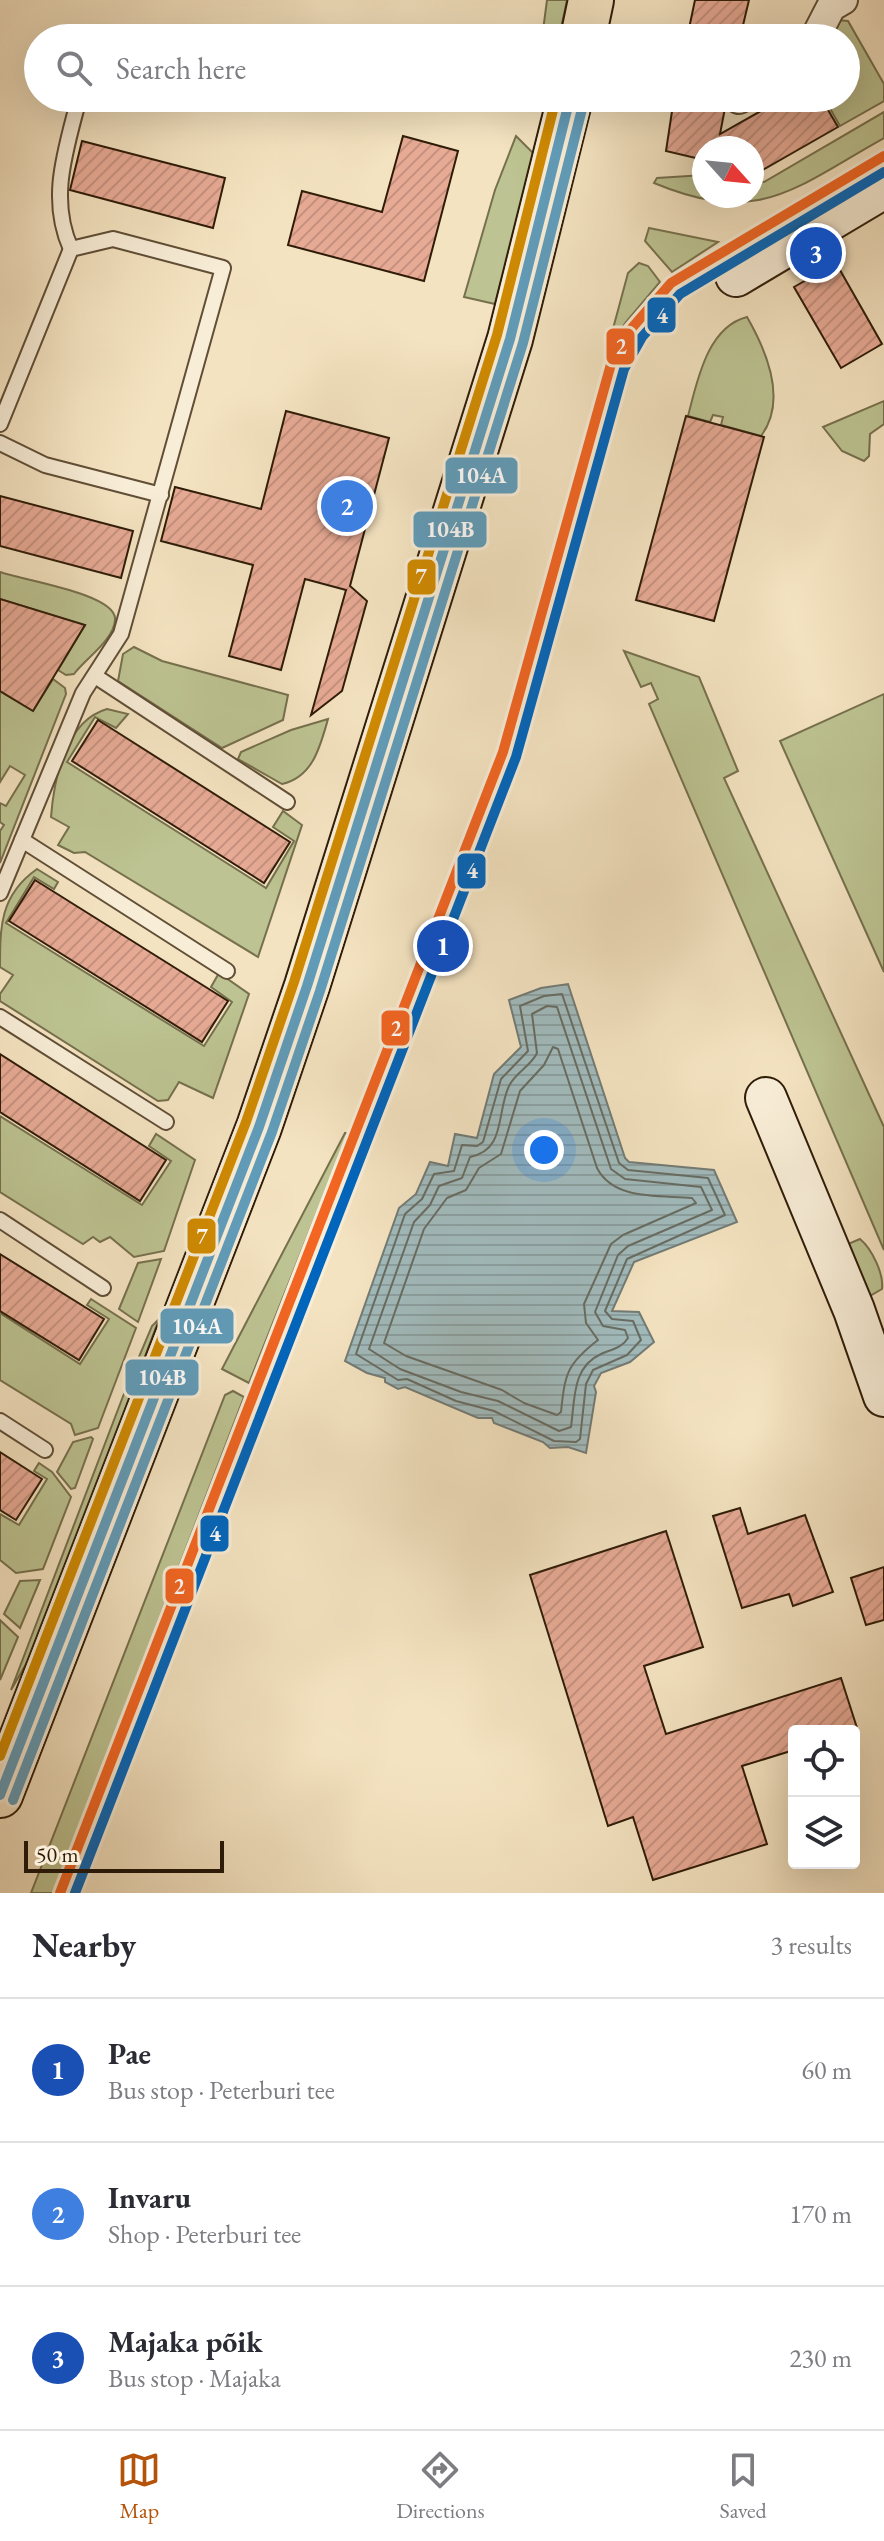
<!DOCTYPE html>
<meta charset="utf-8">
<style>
body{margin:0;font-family:"EB Garamond",serif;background:#f2f2f3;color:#2b2b33}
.controls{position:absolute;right:24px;bottom:24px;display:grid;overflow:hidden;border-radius:8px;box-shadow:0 8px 32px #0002}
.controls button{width:72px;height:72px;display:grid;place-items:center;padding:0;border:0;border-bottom:2px solid #e1e1e2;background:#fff;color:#2b2b33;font:40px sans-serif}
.compass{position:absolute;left:692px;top:136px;width:72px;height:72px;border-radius:50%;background:#fff;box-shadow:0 8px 32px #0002;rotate:117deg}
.scale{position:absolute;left:24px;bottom:20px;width:200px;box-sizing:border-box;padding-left:8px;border:4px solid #2f1c08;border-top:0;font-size:22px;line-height:28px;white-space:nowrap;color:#2f1c08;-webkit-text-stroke:6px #f8edd7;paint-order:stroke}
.you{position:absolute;left:544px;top:1150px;width:28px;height:28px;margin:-20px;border:6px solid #fff;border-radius:50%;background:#1a73e8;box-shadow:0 0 0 12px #1a73e833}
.badge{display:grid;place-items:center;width:52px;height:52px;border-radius:50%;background:#b45309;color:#fff;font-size:26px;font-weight:700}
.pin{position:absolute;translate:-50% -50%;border:4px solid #fff;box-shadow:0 2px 8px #0006}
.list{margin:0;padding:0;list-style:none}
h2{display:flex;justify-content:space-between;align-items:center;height:104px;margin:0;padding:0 32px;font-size:34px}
h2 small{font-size:26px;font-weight:400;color:#7c7c81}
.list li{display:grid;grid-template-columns:52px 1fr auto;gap:24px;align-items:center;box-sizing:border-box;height:144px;padding:0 32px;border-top:2px solid #e1e1e2}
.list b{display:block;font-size:30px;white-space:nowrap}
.list p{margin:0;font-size:26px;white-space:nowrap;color:#7c7c81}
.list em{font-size:26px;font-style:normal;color:#7c7c81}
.icon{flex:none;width:44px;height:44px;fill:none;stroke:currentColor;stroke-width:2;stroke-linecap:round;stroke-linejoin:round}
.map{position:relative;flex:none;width:884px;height:1893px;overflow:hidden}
.search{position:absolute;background:#fff;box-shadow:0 8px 32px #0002;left:24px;right:24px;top:24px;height:88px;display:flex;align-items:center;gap:20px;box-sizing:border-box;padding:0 28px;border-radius:44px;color:#7c7c81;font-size:30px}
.sheet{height:536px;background:#fff}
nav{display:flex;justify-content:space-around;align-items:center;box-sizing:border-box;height:112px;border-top:2px solid #e1e1e2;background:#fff;font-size:22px;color:#7c7c81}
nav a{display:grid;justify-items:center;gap:4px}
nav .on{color:#b45309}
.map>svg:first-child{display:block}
</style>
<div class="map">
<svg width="884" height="1893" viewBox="0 0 884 1893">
<defs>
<pattern id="water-rules" width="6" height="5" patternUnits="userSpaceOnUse" patternTransform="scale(2)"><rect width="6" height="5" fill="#a1bbbd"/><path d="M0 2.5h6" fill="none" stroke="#8ba0a1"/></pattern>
<pattern id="building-hatch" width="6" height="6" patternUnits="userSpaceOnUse" patternTransform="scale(2)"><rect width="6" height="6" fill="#e7aa95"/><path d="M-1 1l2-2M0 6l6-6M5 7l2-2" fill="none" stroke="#c6927f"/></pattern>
</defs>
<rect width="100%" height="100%" fill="#f4e3c1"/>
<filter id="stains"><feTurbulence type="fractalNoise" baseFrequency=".0025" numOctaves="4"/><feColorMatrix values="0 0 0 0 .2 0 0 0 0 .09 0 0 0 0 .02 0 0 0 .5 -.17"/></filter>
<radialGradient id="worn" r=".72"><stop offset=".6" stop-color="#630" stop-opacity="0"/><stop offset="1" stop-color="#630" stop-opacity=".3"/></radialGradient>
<g fill="#bdc392" stroke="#76704d" stroke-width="2">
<path d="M547,0H567L559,38H542Z"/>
<path d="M837,20L848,21L884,84V101L840,126L824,98H846V38H829Z"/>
<path d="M884,112V138C794,188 760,227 654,183L657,178L704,175V196H752V181L764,182Z"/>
<path d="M516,136L535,155L495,304L464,297L495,190Z"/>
<path d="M649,228L718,242L672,272L645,241Z"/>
<path d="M639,263L648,266L660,282L626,322L607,351L628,273Z"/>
<path d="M747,317C766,350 788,400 761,436L721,425L723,417L713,415L710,422L688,416C697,382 707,327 747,317Z"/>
<path d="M884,401V424L870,434L869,456L864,461L842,451L823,427Z"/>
<path d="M0,572C21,580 118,594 115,620C114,640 85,659 74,674L66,675L58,670L85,625L0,599Z"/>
<path d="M134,647L162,661L288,695L283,720L222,748L118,681L123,654Z"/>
<path d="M624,651L699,677L738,771L724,778L884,1127V1250L649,704L658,699L651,683L641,687Z"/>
<path d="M53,679L65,688L66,694L0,863V831L4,825L0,822V803L6,806L25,775L10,766L0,782V691L33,711Z"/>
<path d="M884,694V972L780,741Z"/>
<path d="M107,709L128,714L116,728L95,717L67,762L266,888L294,841L273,827L283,811L302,825L258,957L85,852L74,853L58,845L69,827L51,817C54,779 65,721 107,709Z"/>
<path d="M328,719C320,747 313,777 282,784L238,759L241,752L291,730Z"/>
<path d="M37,869L58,882L54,889L34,877L6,923L204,1046L232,1002L211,987L219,973L249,994L213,1098L179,1082L168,1100L158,1101L0,1001V994L13,975L0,967C0,927 0,895 37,869Z"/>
<path d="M0,1116L142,1205L171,1161L149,1146L156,1134L195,1160L164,1251L134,1257L110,1237L100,1242L93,1237L83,1244L0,1192Z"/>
<path d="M345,1133L348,1134L249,1383L222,1369Z"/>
<path d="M860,1239C872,1249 884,1274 882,1289L868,1297L848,1244Z"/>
<path d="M161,1259L138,1322L119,1309L138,1263Z"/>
<path d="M91,1299L136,1328L98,1428L75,1435L71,1424L0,1380V1313L80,1364L109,1319L87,1305Z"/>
<path d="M159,1319L36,1647L11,1690L130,1378L152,1326Z"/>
<path d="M233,1391L244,1397L54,1893H31L225,1395Z"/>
<path d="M91,1437L93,1439L75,1488L71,1489L57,1472L73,1442Z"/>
<path d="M39,1463L52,1472L71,1497L43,1569L16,1573L0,1560V1514L19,1525L47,1479L34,1471Z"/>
<path d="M40,1580L20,1628L4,1614L20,1581Z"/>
<path d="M0,1620L18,1637L0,1680Z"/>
</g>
<path fill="url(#water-rules)" stroke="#737b75" stroke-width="2" d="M568,984L625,1158L629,1162L714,1170L737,1222L634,1262L612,1311L639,1312L654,1342L630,1362L601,1373L594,1386L596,1392L586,1453L568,1447L550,1448L543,1442L494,1423L492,1418H478L405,1387L398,1389L385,1382V1378L367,1373L345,1361L399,1208L416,1194L430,1162L448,1166L455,1134L477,1138L494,1074L521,1047L509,1000L541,988Z"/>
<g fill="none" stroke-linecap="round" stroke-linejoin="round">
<g stroke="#686c62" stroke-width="2">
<path d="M562,994L619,1163L628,1170L708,1178L725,1215L627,1259L605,1311L612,1319L633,1321L641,1340L627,1355L593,1370L586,1384L580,1439L576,1442L554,1441L494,1411L456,1401L407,1379L398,1380L356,1354L405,1214L422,1199L434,1174L454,1171L462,1145L477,1146L483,1142L501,1079L528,1051L520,1006L544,996Z"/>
<path d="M547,1006L557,1007L611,1169L625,1179L701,1187L712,1210L628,1246L618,1255L595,1312L603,1326L625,1330L628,1338C622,1348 612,1349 601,1354C572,1367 575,1399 571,1427L559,1431L498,1401L461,1392L400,1369L369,1349L414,1222L430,1205L439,1186L462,1178L470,1157C506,1150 496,1114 509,1086C515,1073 531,1066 537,1053L532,1014Z"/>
<path d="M553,1047L558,1049L597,1168C614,1201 660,1195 692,1198L696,1203L623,1235L611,1244L584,1304L586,1323L598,1340C567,1364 565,1373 561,1412L557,1415L524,1403L502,1390L406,1356L384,1343L424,1229L447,1198L466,1190L479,1168L501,1154L520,1091L544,1065Z"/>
</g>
</g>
<g fill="url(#building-hatch)" stroke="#2f1c08" stroke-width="2">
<path d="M695,0H749L740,38H687Z"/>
<path d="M674,98H722L725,108L720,134L784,98H821L838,127L752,176V148H704V160L666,151Z"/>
<path d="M403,136L458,151L424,281L288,245L302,191L382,212Z"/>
<path d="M82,141L225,178L213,228L70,190Z"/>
<path d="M836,263L882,344L841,368L794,287Z"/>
<path d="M286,411L389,438L350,586L367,601L342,691L311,715L346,590L305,579L281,670L229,656L253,565L161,541L175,487L261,509Z"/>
<path d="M686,416L764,437L714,621L636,600Z"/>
<path d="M0,496L133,531L121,578L0,546Z"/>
<path d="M0,599L85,625L33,711L0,691Z"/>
<path d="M98,720L290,842L264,883L72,761Z"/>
<path d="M35,880L228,1001L202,1042L9,921Z"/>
<path d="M0,1054L166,1160L140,1201L0,1112Z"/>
<path d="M0,1254L104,1319L79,1360L0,1311Z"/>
<path d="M0,1452L42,1479L16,1520L0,1510Z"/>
<path d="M740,1508L748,1534L805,1515L833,1592L793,1606L789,1594L742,1608L713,1516Z"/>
<path d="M666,1531L703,1647L644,1666L666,1734L841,1678L858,1731H794V1750L742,1766L767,1844L653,1880L633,1817L608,1826L530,1575Z"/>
<path d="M884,1567V1620L866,1625L851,1578Z"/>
</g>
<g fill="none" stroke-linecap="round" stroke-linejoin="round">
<g stroke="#604e36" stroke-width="18">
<g id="lane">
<path d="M71,249C48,198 66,150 79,98"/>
<path d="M0,424L71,249L113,239L223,268L121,634L83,693L0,893"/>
<path d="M0,443L45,465L161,495"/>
<path d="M95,676L287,802"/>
<path d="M22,840L227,971"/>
<path d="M0,1017L166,1122"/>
<path d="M0,1220L103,1288"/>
<path d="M0,1421L45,1450"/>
</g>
</g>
<g stroke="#604e36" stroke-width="32">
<g id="street">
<path d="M815,38L831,7L843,0"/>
<path d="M739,99L741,98"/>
</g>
</g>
<g stroke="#2f1c08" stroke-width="44">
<g id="secondary">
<path d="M736,276L884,188"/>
<path d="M766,1098L854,1310L884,1396"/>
</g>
</g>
<g stroke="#2f1c08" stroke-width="48">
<g id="highway">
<path d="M583,38L591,0"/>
<path d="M0,1795L259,1127L307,986L510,339L570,98"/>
</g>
</g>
<use href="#lane" stroke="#f8edd7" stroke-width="14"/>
<use href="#street" stroke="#f8edd7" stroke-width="28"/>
<use href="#secondary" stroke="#f8edd7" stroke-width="40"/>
<use href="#highway" stroke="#f4e3c1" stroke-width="44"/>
<g stroke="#f8edd7" stroke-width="16">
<path id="bus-1" d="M0,1795L259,1127L307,986L510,339L570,98"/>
</g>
<g stroke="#f8edd7" stroke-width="16">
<path id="bus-2" d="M13,1800L272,1132L320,991L523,343L584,101"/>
</g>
<g stroke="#f8edd7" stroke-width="16">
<path id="bus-3" d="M0,1756L246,1122L294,982L497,335L556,98"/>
</g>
<use href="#bus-1" stroke="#609cba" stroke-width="10"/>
<use href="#bus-2" stroke="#609cba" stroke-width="10"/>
<use href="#bus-3" stroke="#cf8a02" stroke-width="10"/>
<g stroke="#f8edd7" stroke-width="16">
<path id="tram-1" d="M60,1893L503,752L611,364L631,329L671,283L884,156"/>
</g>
<g stroke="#f8edd7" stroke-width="16">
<path id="tram-2" d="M75,1893L516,757L624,369L642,337L680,294L884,172"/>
</g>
<use href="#tram-1" stroke="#f26522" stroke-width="10"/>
<use href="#tram-2" stroke="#0065bd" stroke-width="10"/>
</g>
<g stroke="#f8edd7" stroke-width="3">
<rect x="646" y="296" width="31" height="38" rx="8" fill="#0065bd"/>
<rect x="605" y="327" width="31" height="39" rx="8" fill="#f26522"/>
<rect x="444" y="456" width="75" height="39" rx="8" fill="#609cba"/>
<rect x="412" y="510" width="76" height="39" rx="8" fill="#609cba"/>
<rect x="406" y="558" width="31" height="38" rx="8" fill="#cf8a02"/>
<rect x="456" y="852" width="31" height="38" rx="8" fill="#0065bd"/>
<rect x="380" y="1009" width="31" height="38" rx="8" fill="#f26522"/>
<rect x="186" y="1217" width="31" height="38" rx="8" fill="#cf8a02"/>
<rect x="159" y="1307" width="76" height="38" rx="8" fill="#609cba"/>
<rect x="124" y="1358" width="76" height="39" rx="8" fill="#609cba"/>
<rect x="199" y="1514" width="31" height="39" rx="8" fill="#0065bd"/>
<rect x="164" y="1567" width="31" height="38" rx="8" fill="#f26522"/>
</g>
<g font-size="22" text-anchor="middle" font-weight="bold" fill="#fff">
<text x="662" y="323">4</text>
<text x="621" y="354">2</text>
<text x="481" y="483">104A</text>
<text x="450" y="537">104B</text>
<text x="421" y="584">7</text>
<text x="472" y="878">4</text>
<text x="396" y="1036">2</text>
<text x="202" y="1244">7</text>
<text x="197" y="1334">104A</text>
<text x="162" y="1385">104B</text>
<text x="215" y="1541">4</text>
<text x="179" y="1594">2</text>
</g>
<rect width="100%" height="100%" filter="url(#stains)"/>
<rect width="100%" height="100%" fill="url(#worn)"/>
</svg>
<div class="controls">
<button><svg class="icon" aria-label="locate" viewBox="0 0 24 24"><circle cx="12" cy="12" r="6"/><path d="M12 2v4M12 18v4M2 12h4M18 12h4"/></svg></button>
<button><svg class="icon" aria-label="layers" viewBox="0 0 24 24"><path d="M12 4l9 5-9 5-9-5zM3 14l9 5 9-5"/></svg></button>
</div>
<svg class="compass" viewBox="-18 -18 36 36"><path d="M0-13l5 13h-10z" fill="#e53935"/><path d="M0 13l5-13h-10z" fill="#7c7c81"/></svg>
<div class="scale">50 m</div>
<div class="you"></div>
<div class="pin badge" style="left:443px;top:946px;background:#1a4fb4">1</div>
<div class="pin badge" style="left:347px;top:506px;background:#3f7fe0">2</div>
<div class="pin badge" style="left:816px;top:253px;background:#1a4fb4">3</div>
<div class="search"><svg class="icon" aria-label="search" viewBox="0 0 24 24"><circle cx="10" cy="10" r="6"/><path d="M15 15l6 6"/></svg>Search here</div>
</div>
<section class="sheet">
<h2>Nearby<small>3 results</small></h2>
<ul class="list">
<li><span class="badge" style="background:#1a4fb4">1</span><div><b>Pae</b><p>Bus stop · Peterburi tee</p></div><em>60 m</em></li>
<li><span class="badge" style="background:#3f7fe0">2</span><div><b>Invaru</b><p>Shop · Peterburi tee</p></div><em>170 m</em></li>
<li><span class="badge" style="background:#1a4fb4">3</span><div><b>Majaka põik</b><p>Bus stop · Majaka</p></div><em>230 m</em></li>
</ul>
</section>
<nav>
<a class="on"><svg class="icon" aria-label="map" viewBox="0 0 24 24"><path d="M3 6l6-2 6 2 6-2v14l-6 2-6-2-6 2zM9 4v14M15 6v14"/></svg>Map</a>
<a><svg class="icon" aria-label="directions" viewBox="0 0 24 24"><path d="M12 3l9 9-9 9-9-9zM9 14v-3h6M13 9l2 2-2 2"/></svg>Directions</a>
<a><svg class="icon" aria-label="saved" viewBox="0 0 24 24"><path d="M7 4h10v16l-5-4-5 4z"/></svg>Saved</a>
</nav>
